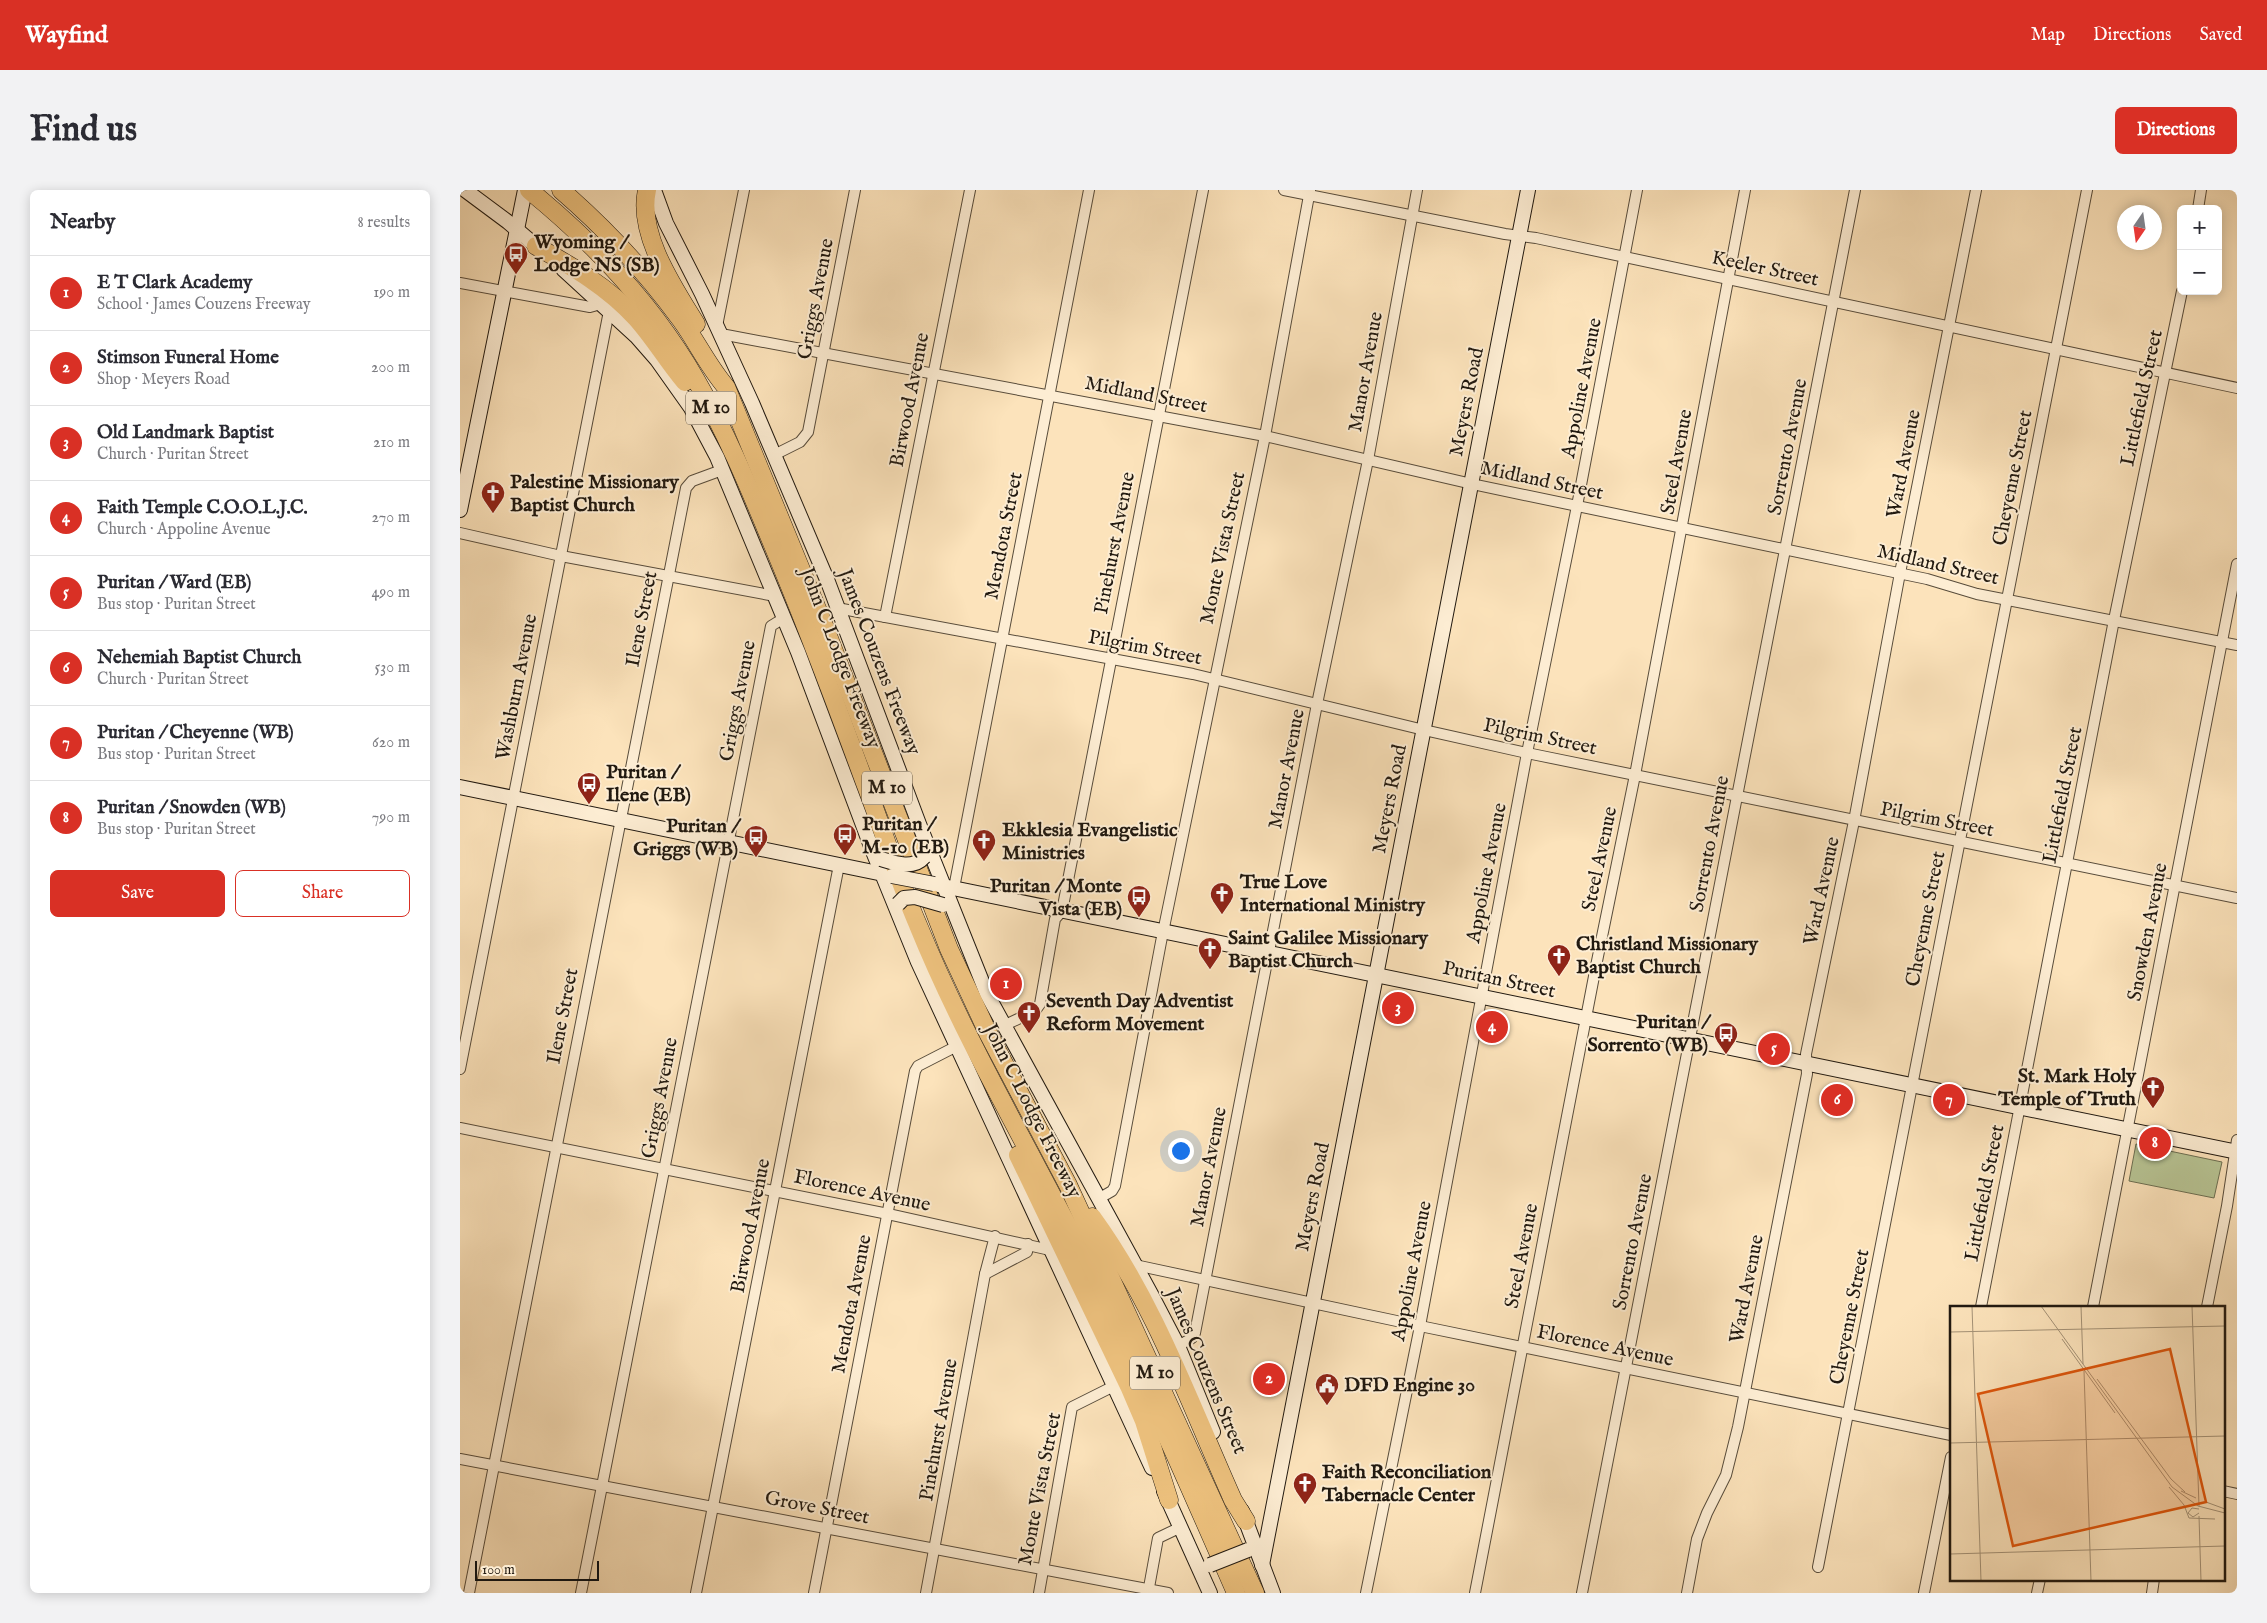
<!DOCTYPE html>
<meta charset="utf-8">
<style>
body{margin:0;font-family:"IM FELL English",serif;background:#f2f2f3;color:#2b2b33}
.controls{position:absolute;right:15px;top:15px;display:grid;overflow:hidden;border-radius:8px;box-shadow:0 2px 12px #0003}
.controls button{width:45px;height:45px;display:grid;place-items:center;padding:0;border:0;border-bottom:1px solid #e1e1e2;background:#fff;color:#2b2b33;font:25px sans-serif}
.compass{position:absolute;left:1657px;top:15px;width:45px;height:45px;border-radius:50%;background:#fff;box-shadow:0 2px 12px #0003;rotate:193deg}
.scale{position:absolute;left:15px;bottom:12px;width:124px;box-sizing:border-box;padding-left:5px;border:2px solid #211910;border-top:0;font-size:14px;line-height:18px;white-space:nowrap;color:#211910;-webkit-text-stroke:4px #fdedd3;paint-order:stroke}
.you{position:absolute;left:720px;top:960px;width:18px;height:18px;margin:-12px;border:4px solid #fff;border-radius:50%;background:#1a73e8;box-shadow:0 0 0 8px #1a73e833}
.badge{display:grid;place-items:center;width:32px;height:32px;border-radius:50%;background:#d93025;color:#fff;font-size:16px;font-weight:700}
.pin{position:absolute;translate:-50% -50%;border:2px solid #fff;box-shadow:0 1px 5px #0006}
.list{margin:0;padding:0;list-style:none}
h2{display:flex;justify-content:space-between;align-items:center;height:65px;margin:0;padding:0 20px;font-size:21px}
h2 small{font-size:16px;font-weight:400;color:#7c7c81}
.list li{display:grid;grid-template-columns:32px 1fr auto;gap:15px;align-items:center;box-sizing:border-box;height:75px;padding:0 20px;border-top:1px solid #e1e1e2}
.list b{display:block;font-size:19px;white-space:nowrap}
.list p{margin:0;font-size:16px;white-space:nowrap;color:#7c7c81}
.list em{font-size:16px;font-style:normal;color:#7c7c81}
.actions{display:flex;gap:10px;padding:15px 20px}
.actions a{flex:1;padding:11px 0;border:1px solid #d93025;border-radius:8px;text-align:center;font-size:18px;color:#d93025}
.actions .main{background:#d93025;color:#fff}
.map{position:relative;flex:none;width:1777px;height:1403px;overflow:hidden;border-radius:8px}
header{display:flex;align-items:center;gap:30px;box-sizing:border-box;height:70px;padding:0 25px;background:#d93025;color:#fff}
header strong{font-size:24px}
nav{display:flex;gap:28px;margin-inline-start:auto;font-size:18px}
.intro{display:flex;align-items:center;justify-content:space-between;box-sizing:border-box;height:120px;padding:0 30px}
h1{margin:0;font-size:35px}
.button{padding:12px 22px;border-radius:8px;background:#d93025;color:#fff;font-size:18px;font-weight:700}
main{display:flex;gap:30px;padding:0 30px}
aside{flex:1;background:#fff;border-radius:8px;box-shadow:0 2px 12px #0003}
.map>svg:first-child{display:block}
</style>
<header>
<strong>Wayfind</strong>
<nav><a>Map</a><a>Directions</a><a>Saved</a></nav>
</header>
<div class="intro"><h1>Find us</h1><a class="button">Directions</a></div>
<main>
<aside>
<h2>Nearby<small>8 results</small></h2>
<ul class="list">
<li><span class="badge">1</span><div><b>E T Clark Academy</b><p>School · James Couzens Freeway</p></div><em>190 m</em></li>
<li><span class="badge">2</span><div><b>Stimson Funeral Home</b><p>Shop · Meyers Road</p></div><em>200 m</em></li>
<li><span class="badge">3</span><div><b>Old Landmark Baptist</b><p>Church · Puritan Street</p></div><em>210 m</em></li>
<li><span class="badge">4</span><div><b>Faith Temple C.O.O.L.J.C.</b><p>Church · Appoline Avenue</p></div><em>270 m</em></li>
<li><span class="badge">5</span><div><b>Puritan / Ward (EB)</b><p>Bus stop · Puritan Street</p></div><em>490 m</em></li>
<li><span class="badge">6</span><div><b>Nehemiah Baptist Church</b><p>Church · Puritan Street</p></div><em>530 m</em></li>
<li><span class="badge">7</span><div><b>Puritan / Cheyenne (WB)</b><p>Bus stop · Puritan Street</p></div><em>620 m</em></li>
<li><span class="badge">8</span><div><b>Puritan / Snowden (WB)</b><p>Bus stop · Puritan Street</p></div><em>790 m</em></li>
</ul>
<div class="actions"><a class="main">Save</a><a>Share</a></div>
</aside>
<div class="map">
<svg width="1777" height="1403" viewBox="0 0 1777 1403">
<rect width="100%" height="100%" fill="#fce3bb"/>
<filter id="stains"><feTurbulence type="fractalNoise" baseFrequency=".004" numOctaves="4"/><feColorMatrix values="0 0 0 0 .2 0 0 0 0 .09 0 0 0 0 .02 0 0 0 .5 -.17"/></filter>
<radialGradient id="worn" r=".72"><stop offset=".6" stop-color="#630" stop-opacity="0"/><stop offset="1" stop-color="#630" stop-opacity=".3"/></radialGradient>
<path fill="#b8c595" stroke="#6c6f52" d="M1676,954L1762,972L1754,1008L1669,991Z"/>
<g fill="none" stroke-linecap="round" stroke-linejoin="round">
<g stroke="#584c3b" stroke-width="12">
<g id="street">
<path d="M824,0L1045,44L1076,48L1777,198"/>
<path d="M1738,19L1741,0"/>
<path d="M0,93L130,117L141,114"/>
<path d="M257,136L284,0"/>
<path d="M261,144L805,246L1012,294L1467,389L1517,404L1777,455"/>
<path d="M314,265L340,252L348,242L395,0"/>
<path d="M0,343L101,366L315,406"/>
<path d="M377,418L733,484L964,540L1067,563L1777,708"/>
<path d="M425,427L510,0"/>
<path d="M494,698L629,0"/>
<path d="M543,836L575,821L580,814L595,729L602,721L743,0"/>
<path d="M0,879L149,121"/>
<path d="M0,938L428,1024L590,1060"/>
<path d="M638,1009L652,1001L655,996L701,752L805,246L850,0"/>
<path d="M675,1075L960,1136L1491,1245"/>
<path d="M525,1084L567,1062L568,1054"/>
<path d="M1521,1117L1654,430L1722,101"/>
<path d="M1633,1117L1777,374"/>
<path d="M1747,1117L1767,1016L1777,950"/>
<path d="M718,1156L732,1148L735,1143L857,514L908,270L957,0"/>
<path d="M0,1269L708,1403"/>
<path d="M1763,1301L1777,1304"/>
<path d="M1358,1377L1627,0"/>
<path d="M9,1403L226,298L232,291L262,280"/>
<path d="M121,1403L311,436L324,428"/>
<path d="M236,1403L379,675"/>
<path d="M354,1403L455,881L458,876L497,856"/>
<path d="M466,1403L525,1084L535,1046"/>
<path d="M579,1403L612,1217L654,1196"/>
<path d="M688,1403L698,1348L721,1337"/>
<path d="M906,1403L960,1136L1067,563L1117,316L1177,0"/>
<path d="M1015,1403L1136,776L1175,585L1285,0"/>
<path d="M1122,1403L1395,0"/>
<path d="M1227,1403L1237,1349L1247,1323L1266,1285L1278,1237L1347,884L1346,864L1355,820L1394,631L1440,383L1516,0"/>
<path d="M1464,1403L1491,1267"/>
<path d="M1577,1403L1580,1389"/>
<path d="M1692,1403L1694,1389"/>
</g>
</g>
<g stroke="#211910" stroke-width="16">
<g id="secondary">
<path d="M5,0L48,32L83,62"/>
<path d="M194,0L206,33L242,104L292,213L368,392L459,634L527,804L691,1104L718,1156L753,1242"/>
<path d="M103,79L176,146L197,170L231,218L257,267L338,462L412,659L458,772L692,1278"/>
<path d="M0,320L65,0"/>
<path d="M0,597L428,685"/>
<path d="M478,695L1777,962"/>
<path d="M704,1301L750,1403"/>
<path d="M782,1321L813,1403"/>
<path d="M802,1375L1068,0"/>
</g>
</g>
<g stroke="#211910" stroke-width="19">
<g id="highway">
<path d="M69,0C134,53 194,116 236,190C265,240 288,295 310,348C344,429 375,511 405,593C423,640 438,689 458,735C502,843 561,944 614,1048C672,1165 724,1284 776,1403"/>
<path d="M101,0C146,39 186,82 221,130C237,152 248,176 266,197L365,438L489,759L528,843L608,995L795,1403"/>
<path d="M187,0C177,44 214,98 236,134"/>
<path d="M76,56C113,77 148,97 176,128C194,148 208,172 225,192"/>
<path d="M558,965L669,1196L684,1231L709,1310"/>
<path d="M632,1027C694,1112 730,1214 773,1310L786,1331"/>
</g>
</g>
<use href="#street" stroke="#fdedd3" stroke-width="10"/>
<use href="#secondary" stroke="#fdedd3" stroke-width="14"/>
<use href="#highway" stroke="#eec27e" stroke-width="18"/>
<g stroke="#211910" stroke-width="16" stroke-linecap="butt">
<g id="secondary-bridge">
<path d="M421,669C434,673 453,680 464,667"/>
<path d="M432,686L474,694"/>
<path d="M438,714L444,708L455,707L483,715"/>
<path d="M750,1375L788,1360"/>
</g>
</g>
<use href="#secondary-bridge" stroke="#fdedd3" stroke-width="14"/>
</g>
<defs>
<g id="bus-pin" transform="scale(1.25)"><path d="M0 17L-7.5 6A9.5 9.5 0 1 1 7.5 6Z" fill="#8f2418" stroke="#fdedd3"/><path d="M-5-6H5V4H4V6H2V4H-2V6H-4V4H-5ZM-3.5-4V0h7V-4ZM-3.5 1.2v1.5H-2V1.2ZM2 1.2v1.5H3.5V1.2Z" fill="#fff"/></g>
<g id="church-pin" transform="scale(1.25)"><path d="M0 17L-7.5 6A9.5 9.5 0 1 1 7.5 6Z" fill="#8f2418" stroke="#fdedd3"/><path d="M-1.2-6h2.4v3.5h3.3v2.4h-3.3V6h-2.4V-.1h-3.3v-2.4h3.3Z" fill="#fff"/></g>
<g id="civic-pin" transform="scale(1.25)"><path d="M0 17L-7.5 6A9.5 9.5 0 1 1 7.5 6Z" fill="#8f2418" stroke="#fdedd3"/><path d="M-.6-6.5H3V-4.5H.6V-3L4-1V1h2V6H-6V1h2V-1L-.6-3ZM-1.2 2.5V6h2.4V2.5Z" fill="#fff"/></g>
</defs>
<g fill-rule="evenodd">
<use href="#bus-pin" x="56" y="64"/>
<use href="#church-pin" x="33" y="303"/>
<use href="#bus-pin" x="129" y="594"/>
<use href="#bus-pin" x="385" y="645"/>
<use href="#bus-pin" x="296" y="647"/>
<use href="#church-pin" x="524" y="651"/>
<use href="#church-pin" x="762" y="704"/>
<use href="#bus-pin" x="679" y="707"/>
<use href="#church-pin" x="750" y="759"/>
<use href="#church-pin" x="1099" y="766"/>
<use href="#church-pin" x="569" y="823"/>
<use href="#bus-pin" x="1266" y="844"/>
<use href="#church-pin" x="1693" y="898"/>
<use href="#civic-pin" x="867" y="1195"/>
<use href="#church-pin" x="845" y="1294"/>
</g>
<g text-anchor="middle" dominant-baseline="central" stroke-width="4" stroke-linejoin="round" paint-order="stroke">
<g fill="#fdedd3" stroke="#63594a" stroke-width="1">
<rect x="226" y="201.5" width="50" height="33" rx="4"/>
<rect x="402" y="581.5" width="50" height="33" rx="4"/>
<rect x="670" y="1166.5" width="50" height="33" rx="4"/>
</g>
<g font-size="19" font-weight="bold" fill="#211910">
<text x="251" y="218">M 10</text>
<text x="427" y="598">M 10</text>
<text x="695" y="1183">M 10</text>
</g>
<g font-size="20" font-weight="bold" fill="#211910" stroke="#fdedd3" text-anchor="start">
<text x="74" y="52">Wyoming /<tspan x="74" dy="23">Lodge NS (SB)</tspan></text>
<text x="50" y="292">Palestine Missionary<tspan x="50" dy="23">Baptist Church</tspan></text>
<text x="146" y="582">Puritan /<tspan x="146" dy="23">Ilene (EB)</tspan></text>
<text x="402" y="634">Puritan /<tspan x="402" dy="23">M-10 (EB)</tspan></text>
<text x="278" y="636" text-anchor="end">Puritan /<tspan x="278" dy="23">Griggs (WB)</tspan></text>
<text x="542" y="640">Ekklesia Evangelistic<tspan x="542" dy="23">Ministries</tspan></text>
<text x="780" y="692">True Love<tspan x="780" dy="23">International Ministry</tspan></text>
<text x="662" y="696" text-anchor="end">Puritan / Monte<tspan x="662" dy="23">Vista (EB)</tspan></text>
<text x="768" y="748">Saint Galilee Missionary<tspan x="768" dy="23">Baptist Church</tspan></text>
<text x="1116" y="754">Christland Missionary<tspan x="1116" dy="23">Baptist Church</tspan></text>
<text x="586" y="811">Seventh Day Adventist<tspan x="586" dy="23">Reform Movement</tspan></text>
<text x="1248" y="832" text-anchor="end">Puritan /<tspan x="1248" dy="23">Sorrento (WB)</tspan></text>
<text x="1676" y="886" text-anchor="end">St. Mark Holy<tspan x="1676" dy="23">Temple of Truth</tspan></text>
<text x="884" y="1195">DFD Engine 30</text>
<text x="862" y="1282">Faith Reconciliation<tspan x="862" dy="23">Tabernacle Center</tspan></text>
</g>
<g font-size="20" fill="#211910" stroke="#fdedd3">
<text transform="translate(1305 79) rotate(12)">Keeler Street</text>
<text transform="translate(356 109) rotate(-79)">Griggs Avenue</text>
<text transform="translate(906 182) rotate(-80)">Manor Avenue</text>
<text transform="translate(1122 198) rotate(-79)">Appoline Avenue</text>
<text transform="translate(686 205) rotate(11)">Midland Street</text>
<text transform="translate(1682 208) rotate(-78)">Littlefield Street</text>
<text transform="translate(450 210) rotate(-79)">Birwood Avenue</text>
<text transform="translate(1007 212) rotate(-79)">Meyers Road</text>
<text transform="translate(1328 257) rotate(-79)">Sorrento Avenue</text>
<text transform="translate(1217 272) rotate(-80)">Steel Avenue</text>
<text transform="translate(1444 274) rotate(-79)">Ward Avenue</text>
<text transform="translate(1553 288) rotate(-79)">Cheyenne Street</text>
<text transform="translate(1082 291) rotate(12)">Midland Street</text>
<text transform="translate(544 346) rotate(-79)">Mendota Street</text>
<text transform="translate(655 353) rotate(-79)">Pinehurst Avenue</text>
<text transform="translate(763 358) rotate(-78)">Monte Vista Street</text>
<text transform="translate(1478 375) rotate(13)">Midland Street</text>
<text transform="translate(182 429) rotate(-79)">Ilene Street</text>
<text transform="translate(685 458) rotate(11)">Pilgrim Street</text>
<text transform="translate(380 468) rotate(69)">John C Lodge Freeway</text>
<text transform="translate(419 472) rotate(69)">James Couzens Freeway</text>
<text transform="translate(57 497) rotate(-79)">Washburn Avenue</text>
<text transform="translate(278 511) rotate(-79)">Griggs Avenue</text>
<text transform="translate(1080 547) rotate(12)">Pilgrim Street</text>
<text transform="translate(827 579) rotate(-79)">Manor Avenue</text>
<text transform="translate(1603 605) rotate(-79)">Littlefield Street</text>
<text transform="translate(930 609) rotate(-79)">Meyers Road</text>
<text transform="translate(1477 630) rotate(11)">Pilgrim Street</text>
<text transform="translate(1250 654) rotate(-79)">Sorrento Avenue</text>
<text transform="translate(1140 669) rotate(-78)">Steel Avenue</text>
<text transform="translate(1027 683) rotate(-79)">Appoline Avenue</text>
<text transform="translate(1362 701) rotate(-78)">Ward Avenue</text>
<text transform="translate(1466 729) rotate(-79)">Cheyenne Street</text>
<text transform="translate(1688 742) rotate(-79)">Snowden Avenue</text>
<text transform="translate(1039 790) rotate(12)">Puritan Street</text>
<text transform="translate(103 826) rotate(-79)">Ilene Street</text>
<text transform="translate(200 908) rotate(-79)">Griggs Avenue</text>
<text transform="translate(572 921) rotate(63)">John C Lodge Freeway</text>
<text transform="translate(749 977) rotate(-79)">Manor Avenue</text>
<text transform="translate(402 1001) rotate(12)">Florence Avenue</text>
<text transform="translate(1525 1003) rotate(-79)">Littlefield Street</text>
<text transform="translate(853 1007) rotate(-79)">Meyers Road</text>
<text transform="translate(291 1036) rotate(-79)">Birwood Avenue</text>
<text transform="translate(1173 1052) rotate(-79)">Sorrento Avenue</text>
<text transform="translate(1062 1066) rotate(-79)">Steel Avenue</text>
<text transform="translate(952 1081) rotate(-79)">Appoline Avenue</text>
<text transform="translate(1287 1099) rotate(-79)">Ward Avenue</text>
<text transform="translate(392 1114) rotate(-79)">Mendota Avenue</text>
<text transform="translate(1390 1127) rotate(-79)">Cheyenne Street</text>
<text transform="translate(1145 1156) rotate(12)">Florence Avenue</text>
<text transform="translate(746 1181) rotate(67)">James Couzens Street</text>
<text transform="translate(479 1240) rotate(-80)">Pinehurst Avenue</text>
<text transform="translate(580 1299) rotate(-79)">Monte Vista Street</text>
<text transform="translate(357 1318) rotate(11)">Grove Street</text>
</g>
</g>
<g transform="translate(1490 1116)">
<rect width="275" height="275" fill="#fce3bb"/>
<path fill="none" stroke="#a49277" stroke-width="1" d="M22,0L31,275M91,0L222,181L248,200L275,207M131,0L133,58M242,0L249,200M0,26L275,20M112,33L165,107M134,65L141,275M147,73L221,173L235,186M0,137L275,130M219,181L234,199L239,212L265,213M231,185L246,192M256,196L275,203M249,203L242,202L238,207L243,211L249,207M249,210L251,275M0,248L275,240"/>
<path fill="#de560c" fill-opacity="0.15" stroke="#de560c" stroke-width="2.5" d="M220,43L256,196L63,240L28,88Z"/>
<rect width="275" height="275" fill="none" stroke="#211910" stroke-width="2.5"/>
</g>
<rect width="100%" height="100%" filter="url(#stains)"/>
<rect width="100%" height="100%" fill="url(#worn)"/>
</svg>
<div class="controls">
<button>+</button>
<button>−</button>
</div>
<svg class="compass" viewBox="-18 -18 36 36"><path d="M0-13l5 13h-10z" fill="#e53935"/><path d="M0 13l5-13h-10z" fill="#7c7c81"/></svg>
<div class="scale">100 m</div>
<div class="you"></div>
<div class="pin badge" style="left:546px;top:794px">1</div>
<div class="pin badge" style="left:809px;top:1189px">2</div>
<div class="pin badge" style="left:938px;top:818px">3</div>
<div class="pin badge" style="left:1032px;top:837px">4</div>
<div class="pin badge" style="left:1314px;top:859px">5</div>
<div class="pin badge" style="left:1377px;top:910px">6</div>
<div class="pin badge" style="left:1489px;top:910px">7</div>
<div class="pin badge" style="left:1695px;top:953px">8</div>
</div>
</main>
